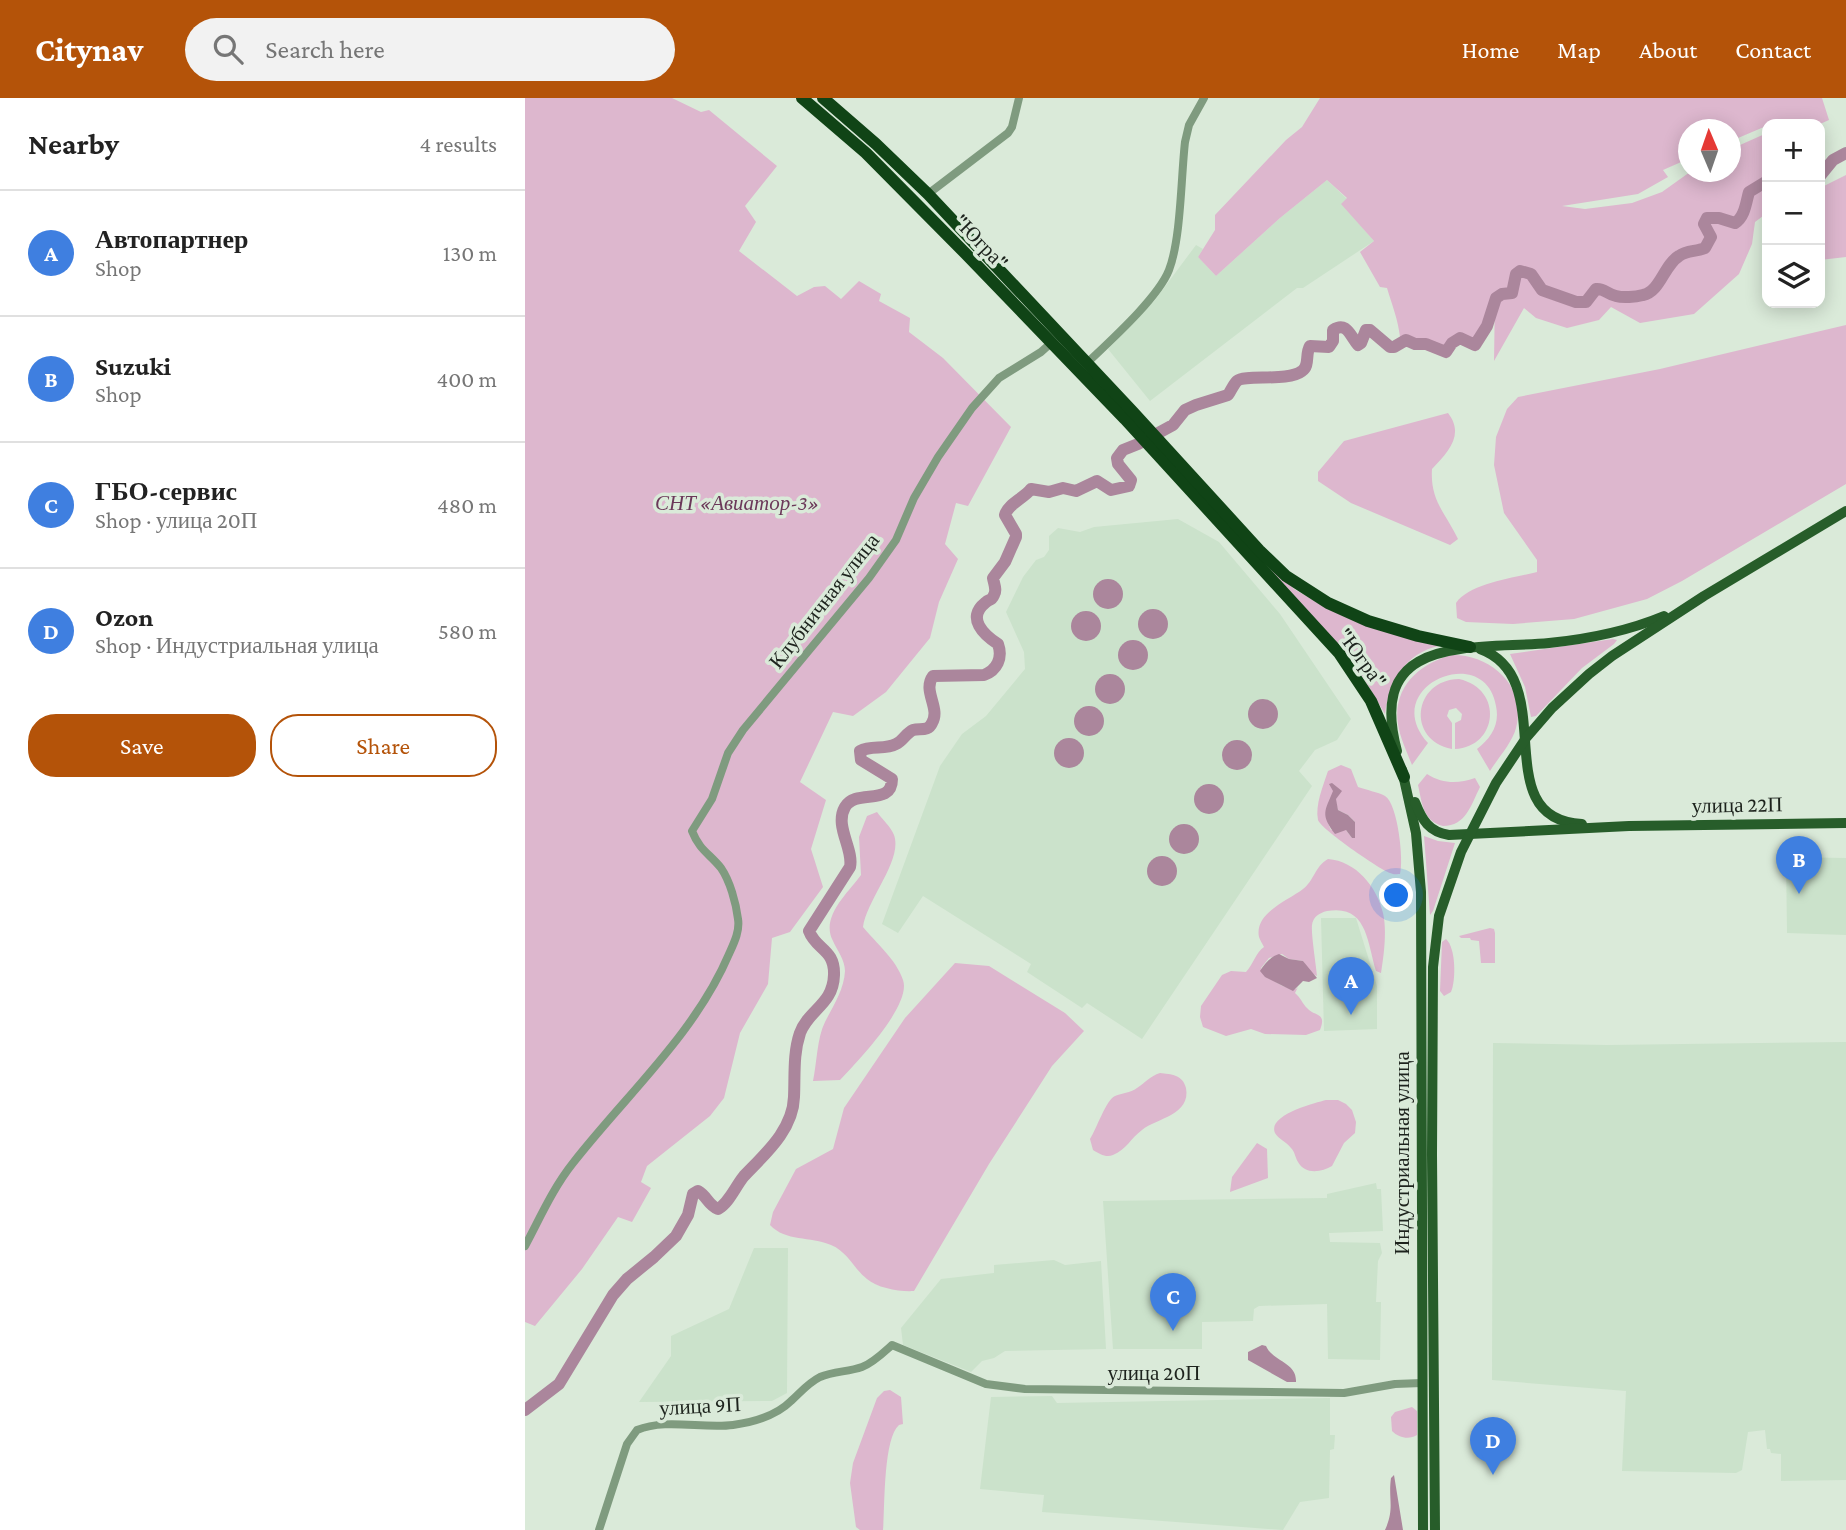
<!DOCTYPE html>
<meta charset="utf-8">
<style>
body{margin:0;font-family:"Crimson Pro",serif;background:#f2f2f2;color:#222}
.controls{position:absolute;right:21px;top:21px;display:grid;overflow:hidden;border-radius:14px;box-shadow:0 4px 18px #0003}
.controls button{width:63px;height:63px;display:grid;place-items:center;padding:0;border:0;border-bottom:2px solid #e0e0e0;background:#fff;color:#222;font:35px sans-serif}
.compass{position:absolute;left:1153px;top:21px;width:63px;height:63px;border-radius:50%;background:#fff;box-shadow:0 4px 18px #0003;rotate:358deg}
.you{position:absolute;left:872px;top:798px;width:24px;height:24px;margin:-18px;border:5px solid #fff;border-radius:50%;background:#1a73e8;box-shadow:0 0 0 10px #1a73e833}
.badge{display:grid;place-items:center;width:46px;height:46px;border-radius:50%;background:#b45309;color:#fff;font-size:23px;font-weight:700}
.pin{position:absolute;translate:-50% -58px;filter:drop-shadow(0 2px 4px #0008)}
.pin::after{content:'';position:absolute;top:37px;width:24px;height:21px;background:inherit;clip-path:polygon(0 0,100% 0,50% 100%)}
.list{margin:0;padding:0;list-style:none}
h2{display:flex;justify-content:space-between;align-items:center;height:91px;margin:0;padding:0 28px;font-size:30px}
h2 small{font-size:23px;font-weight:400;color:#767676}
.list li{display:grid;grid-template-columns:46px 1fr auto;gap:21px;align-items:center;box-sizing:border-box;height:126px;padding:0 28px;border-top:2px solid #e0e0e0}
.list b{display:block;font-size:26px;white-space:nowrap}
.list p{margin:0;font-size:23px;white-space:nowrap;color:#767676}
.list em{font-size:23px;font-style:normal;color:#767676}
.actions{display:flex;gap:14px;padding:21px 28px}
.actions a{flex:1;padding:16px 0;border:2px solid #b45309;border-radius:28px;text-align:center;font-size:24px;color:#b45309}
.actions .main{background:#b45309;color:#fff}
.icon{flex:none;width:38px;height:38px;fill:none;stroke:currentColor;stroke-width:2;stroke-linecap:round;stroke-linejoin:round}
.map{position:relative;flex:none;width:1321px;height:1432px;overflow:hidden}
header{display:flex;align-items:center;gap:42px;box-sizing:border-box;height:98px;padding:0 35px;background:#b45309;color:#fff}
header strong{font-size:33px}
nav{display:flex;gap:38px;margin-inline-start:auto;font-size:24px}
.search{width:490px;height:63px;background:#f2f2f2;display:flex;align-items:center;gap:18px;box-sizing:border-box;padding:0 24px;border-radius:38px;color:#767676;font-size:26px}
main{display:flex}
aside{flex:1;background:#fff}
.map>svg:first-child{display:block}
</style>
<header>
<strong>Citynav</strong>
<div class="search"><svg class="icon" aria-label="search" viewBox="0 0 24 24"><circle cx="10" cy="10" r="6"/><path d="M15 15l6 6"/></svg>Search here</div>
<nav><a>Home</a><a>Map</a><a>About</a><a>Contact</a></nav>
</header>
<main>
<aside>
<h2>Nearby<small>4 results</small></h2>
<ul class="list">
<li><span class="badge" style="background:#3f7fe0">A</span><div><b>Автопартнер</b><p>Shop</p></div><em>130 m</em></li>
<li><span class="badge" style="background:#3f7fe0">B</span><div><b>Suzuki</b><p>Shop</p></div><em>400 m</em></li>
<li><span class="badge" style="background:#3f7fe0">C</span><div><b>ГБО-сервис</b><p>Shop · улица 20П</p></div><em>480 m</em></li>
<li><span class="badge" style="background:#3f7fe0">D</span><div><b>Ozon</b><p>Shop · Индустриальная улица</p></div><em>580 m</em></li>
</ul>
<div class="actions"><a class="main">Save</a><a>Share</a></div>
</aside>
<div class="map">
<svg width="1321" height="1432" viewBox="0 0 1321 1432">
<rect width="100%" height="100%" fill="#daead9"/>
<g fill="#cbe2cb">
<path d="M802,82L822,101L817,106L849,143L778,190H772L625,303L583,251L630,202L671,147L678,151L673,159L691,178L755,120Z"/>
<path d="M653,421L694,444L755,516L826,621L812,642L790,652L774,673L787,688L617,941L562,905L557,910L502,874L506,866L398,798L373,835L357,826L415,668L437,636L461,618L500,571L499,554L481,514L498,479L511,462L519,459L524,452V438L533,430L555,434L569,429Z"/>
<path d="M1261,759L1321,760V837L1262,835Z"/>
<path d="M796,820H831L852,888V931L799,933Z"/>
<path d="M1321,944V1382L1256,1383V1356L1246,1355L1245,1351H1242L1240,1332L1223,1334L1217,1372L1211,1375L1097,1373L1101,1293L967,1282L968,945L1082,947Z"/>
<path d="M851,1085L852,1091H856L858,1133L804,1135L805,1144L855,1145L857,1155L853,1163L851,1204H856L855,1262L803,1261L802,1206L734,1208L729,1211L728,1223L677,1224V1251H588L578,1103L802,1100V1096Z"/>
<path d="M229,1150H263L262,1295L247,1303L114,1304L146,1258V1238L204,1211Z"/>
<path d="M529,1162L540,1167L576,1163L581,1251L480,1253L469,1260L457,1263L446,1274L378,1247L376,1230L416,1181L469,1175V1167Z"/>
<path d="M527,1298L532,1305L805,1300V1337H810L809,1351L805,1352L804,1400L775,1404L758,1432L517,1414L519,1397L455,1391L466,1299Z"/>
</g>
<g fill="#ddb7ce" fill-rule="evenodd">
<path d="M0,0H147L176,14L184,12L252,68L220,108L231,124L214,153L272,198L289,189L300,188L316,201L334,183L356,196L354,203L385,220L384,234L418,260L486,329L443,408L431,405L420,446L433,461L414,504L405,540L361,594L328,618L308,614L275,684L301,702L286,751L298,789L265,834L247,840L243,886L215,935L199,1000L185,1018L122,1068L116,1084L126,1090L107,1124L93,1119L57,1171L10,1228L0,1224Z"/>
<path d="M795,0H1297L1304,22L1295,26H1256L1253,23L1206,43V32H1164L1163,61L1138,72L1143,79L1113,96L1037,108L1060,111L1107,105L1137,94L1165,74H1206V51L1242,35V115L1230,124L1227,146L1214,176L1169,216L1115,225L1086,209L1074,222L1042,230L1011,220L999,210L969,263L970,197L950,242C935,237 931,237 919,249L906,243L875,239C873,221 867,207 862,190L855,189L835,154L849,143L816,106L822,100L802,82L755,120L691,178L673,159L690,132V117L761,42L777,29Z"/>
<path d="M1321,77V159L1295,162V90Z"/>
<path d="M1321,227V386L1157,483L1122,501L1049,521L988,526L941,524L932,520L931,505C945,485 989,480 1012,474V462L979,415L969,367L971,339L982,311L993,299L1135,271Z"/>
<path d="M923,315C940,337 923,354 907,371C905,403 920,414 933,441L925,447L826,405L793,383V374L819,343Z"/>
<path d="M642,357L769,491L805,512L914,548C880,555 864,584 860,616L838,579L820,554Z"/>
<path d="M1088,541L1092,542L1089,546L1057,570L1011,618L1006,619L1000,589L985,556Z"/>
<path d="M928,557C967,557 1002,589 991,630C987,645 973,660 965,673L952,651C966,640 975,627 971,608C960,542 852,589 903,645L887,667C882,654 875,640 873,626C867,589 896,564 928,557Z"/>
<path d="M934,581C979,591 973,649 930,651V625L936,622L937,616L931,610L924,612L922,618L927,625V651C881,642 888,582 934,581Z"/>
<path d="M816,667L826,671L833,689C841,692 853,694 860,698C873,706 879,763 875,776C870,776 870,777 865,775C854,771 796,731 793,722C790,707 798,688 803,673ZM805,686L816,693L810,701L813,712L823,717L830,724V739L827,740L821,732H806C798,715 804,709 809,693Z"/>
<path d="M902,676C918,686 933,686 950,680L955,689C946,707 941,728 918,728C898,723 897,705 893,687Z"/>
<path d="M352,714C357,721 366,729 369,737C378,762 342,801 338,829C351,845 371,861 378,882C387,907 332,964 315,982L288,983C292,964 292,940 300,924C308,908 319,892 320,873C320,862 312,852 308,843C295,819 323,795 336,777L334,739L342,718Z"/>
<path d="M899,738L913,743L930,745L908,813L905,817Z"/>
<path d="M803,761C831,763 852,789 858,815C862,832 859,857 856,875L851,873C842,843 842,806 802,813C794,815 788,819 787,827C786,836 791,866 792,878L786,875L778,863L764,861L757,856L744,860L736,870C746,882 756,890 771,891L773,889L770,895C776,900 777,905 782,910C790,919 802,914 795,932L781,937L740,936L726,931L701,938L678,929L675,919L676,908L697,877L706,873L721,874C728,867 731,854 739,849C737,845 735,842 734,839C729,815 764,802 778,791C789,783 790,768 803,761Z"/>
<path d="M965,830L969,831L970,835V865H956L954,843L946,842L945,840H936L934,838Z"/>
<path d="M921,841C931,850 931,882 926,894L919,898L915,893L917,844Z"/>
<path d="M430,865L464,868L540,915L559,933L527,968L464,1066L389,1193C375,1194 352,1190 342,1181C328,1170 323,1154 306,1147C285,1138 261,1144 245,1127L248,1114L271,1071L308,1051L319,1010L380,920Z"/>
<path d="M635,975C646,976 658,977 661,990C666,1017 632,1020 617,1032C606,1040 601,1052 588,1057C581,1060 575,1056 568,1052L565,1041C572,1030 581,1002 590,998C597,995 605,995 612,990C620,985 625,978 635,975Z"/>
<path d="M801,1002H813L821,1006L827,1012L831,1024L830,1035L819,1045L807,1068C797,1074 780,1077 773,1064C770,1059 770,1054 766,1050C762,1044 753,1041 750,1035C742,1017 790,1005 801,1002Z"/>
<path d="M732,1045L742,1051L743,1080L705,1094L707,1079Z"/>
<path d="M365,1292L376,1299L378,1326L374,1327C358,1341 360,1409 358,1432H335L331,1429L325,1385L328,1365L352,1300L359,1293Z"/>
<path d="M887,1309L892,1313V1337C884,1342 874,1340 867,1333L866,1319L870,1314Z"/>
</g>
<g fill="#ab869c">
<circle cx="583" cy="496" r="15"/>
<circle cx="628" cy="526" r="15"/>
<circle cx="561" cy="528" r="15"/>
<circle cx="608" cy="557" r="15"/>
<circle cx="585" cy="591" r="15"/>
<circle cx="738" cy="616" r="15"/>
<circle cx="564" cy="623" r="15"/>
<circle cx="544" cy="655" r="15"/>
<circle cx="712" cy="657" r="15"/>
<path d="M807,685L817,693L811,701L813,712L823,717L830,724V740H827L821,732L810,736C795,716 800,713 808,693L804,686Z"/>
<circle cx="684" cy="701" r="15"/>
<circle cx="659" cy="741" r="15"/>
<circle cx="637" cy="773" r="15"/>
<path d="M754,856L764,861L778,863L792,880L784,884L778,883L768,893L740,879L735,873C740,865 745,859 754,856Z"/>
<path d="M737,1247L741,1248C748,1264 772,1264 771,1284H762L723,1262V1254Z"/>
<path d="M869,1377L878,1432H860C870,1410 863,1402 866,1380Z"/>
</g>
<g fill="none" stroke-linecap="round" stroke-linejoin="round">
<g stroke="#ab869c" stroke-width="12">
<path d="M1295,78L1308,62L1321,55"/>
<path d="M0,1312L34,1286L88,1197L102,1181L129,1159L151,1138L163,1117L168,1096L173,1093C182,1098 183,1107 193,1111C204,1105 210,1089 219,1078C240,1056 268,1032 269,999C270,977 268,956 275,935C284,911 308,907 309,877C310,851 291,852 284,833L325,769C329,751 309,728 320,709C331,690 367,709 367,681L336,662L335,653C346,647 360,652 371,646C378,643 381,635 388,632C395,630 403,634 407,625C416,610 397,593 408,578L459,577C472,572 478,560 473,546C459,537 441,520 460,505C465,500 466,504 469,497C472,492 469,486 468,480L480,464L491,439V436L480,417C483,406 499,400 506,391L524,394L538,390L551,393L572,383L586,392L604,388L606,382L593,366L592,360L598,352L613,346L648,327L660,312L671,307L703,297C706,293 708,287 712,283C720,276 763,284 777,273C785,268 780,256 785,248L804,249L808,243V232C822,223 825,238 833,247L836,245L841,232H845L865,249H869L881,242L890,246H901L921,254L927,245L935,240L950,247L962,228L971,200L977,196L987,195L991,176L995,173L1006,176L1017,192L1051,204H1061L1071,191C1079,190 1082,196 1091,198C1098,200 1110,199 1118,197C1135,194 1139,167 1154,158C1162,152 1171,154 1180,150L1186,139L1179,126L1182,120H1194L1210,125C1220,119 1221,104 1224,94L1242,83"/>
</g>
<g stroke="#7f9b7f" stroke-width="8">
<path d="M403,96L483,35L487,29L494,0"/>
<path d="M562,265C585,243 633,200 644,172C656,141 656,79 660,44L664,27L679,0"/>
<path d="M0,1148C15,1120 28,1090 48,1065C101,997 170,936 204,856C209,845 215,833 213,821C211,805 205,783 196,770C184,755 175,753 167,733L187,701L203,655L218,632L344,480L371,442L389,400L413,359L447,310L474,280L516,254L526,245"/>
<path d="M74,1432L102,1346L112,1332C141,1320 177,1331 208,1327C229,1324 251,1318 266,1303C276,1294 283,1285 295,1279C309,1273 323,1274 337,1269C348,1265 358,1255 367,1247L461,1286L500,1291L819,1295L870,1286L897,1285"/>
</g>
<g stroke="#275d2a" stroke-width="10">
<path d="M955,551C1038,581 959,721 1057,726"/>
<path d="M872,653C840,535 948,552 1024,545C1063,541 1103,533 1139,518"/>
<path d="M877,672L891,735L896,794L898,1432"/>
<path d="M890,704C897,722 904,734 924,737L1104,728L1321,725"/>
<path d="M910,1432L907,1057L908,869L914,818L936,754L971,685L1001,640L1027,610L1064,576L1087,558L1179,498L1321,413"/>
</g>
<g stroke="#104416" stroke-width="12">
<path d="M277,0L341,55L442,157L600,321L814,555L846,603L879,679"/>
<path d="M298,0L351,46L403,96L608,314L734,452L761,478L803,505L843,523L893,538L945,549"/>
</g>
</g>
<g text-anchor="middle" dominant-baseline="central" stroke-width="7" stroke-linejoin="round" paint-order="stroke">
<g font-size="21" fill="#1d231d" stroke="#daead9">
<text transform="translate(456 144) rotate(46)">"Югра"</text>
<text transform="translate(299 503) rotate(-52)">Клубничная улица</text>
<text transform="translate(837 560) rotate(54)">"Югра"</text>
<text transform="translate(1212 707) rotate(-1)">улица 22П</text>
<text transform="translate(877 1055) rotate(-90)">Индустриальная улица</text>
<text x="629" y="1275">улица 20П</text>
<text transform="translate(175 1308) rotate(-3)">улица 9П</text>
</g>
<g font-size="21" font-style="italic" fill="#6b3859" stroke="#daead9">
<text x="212" y="405">СНТ «Авиатор-3»</text>
</g>
</g>
</svg>
<div class="controls">
<button>+</button>
<button>−</button>
<button><svg class="icon" aria-label="layers" viewBox="0 0 24 24"><path d="M12 4l9 5-9 5-9-5zM3 14l9 5 9-5"/></svg></button>
</div>
<svg class="compass" viewBox="-18 -18 36 36"><path d="M0-13l5 13h-10z" fill="#e53935"/><path d="M0 13l5-13h-10z" fill="#767676"/></svg>
<div class="you"></div>
<div class="pin badge" style="left:826px;top:917px;background:#3f7fe0">A</div>
<div class="pin badge" style="left:1274px;top:796px;background:#3f7fe0">B</div>
<div class="pin badge" style="left:648px;top:1233px;background:#3f7fe0">C</div>
<div class="pin badge" style="left:968px;top:1377px;background:#3f7fe0">D</div>
</div>
</main>
